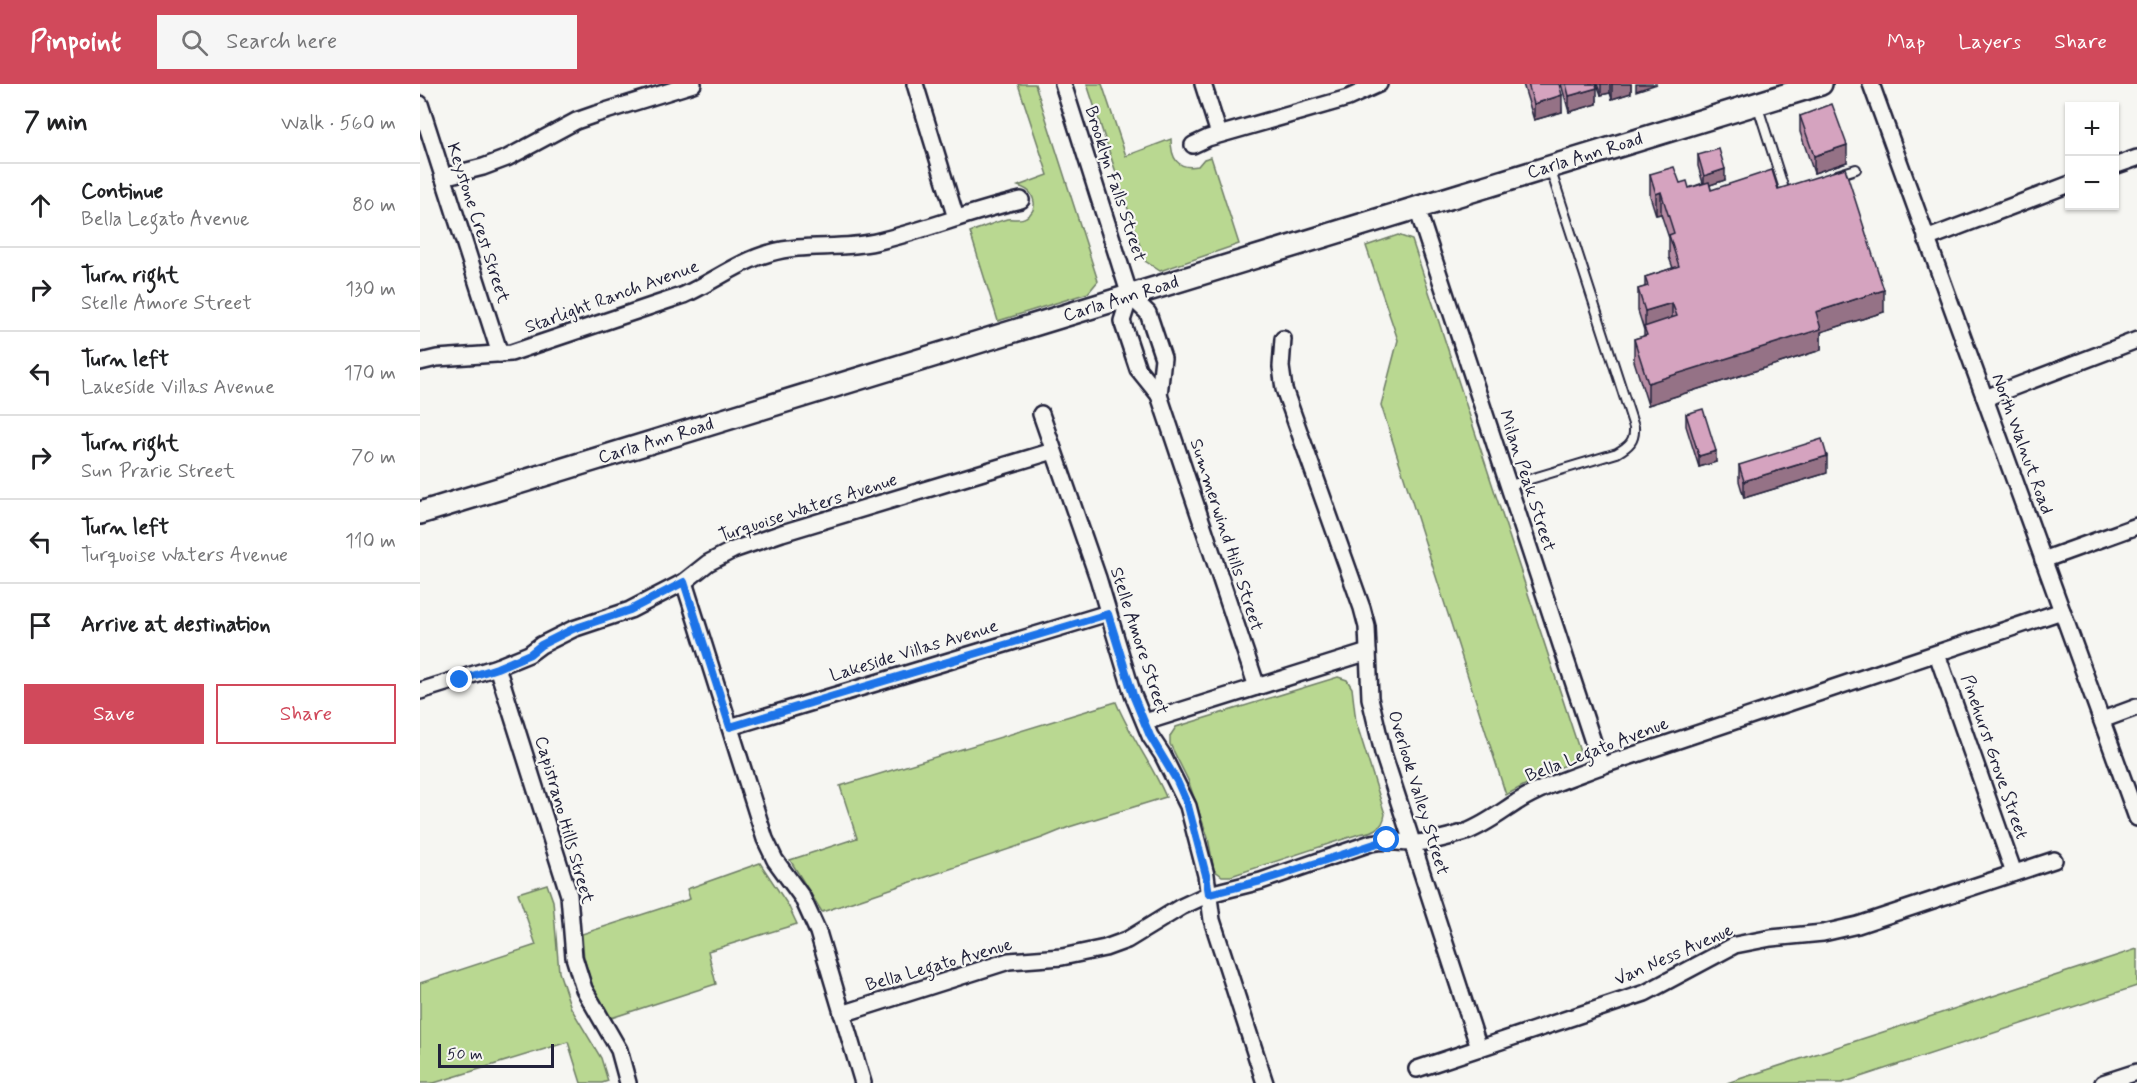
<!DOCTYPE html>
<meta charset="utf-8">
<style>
body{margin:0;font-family:Mynerve,sans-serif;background:#f6f6f6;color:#202124}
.controls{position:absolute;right:18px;top:18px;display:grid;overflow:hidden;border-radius:0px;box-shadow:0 2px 4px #0004}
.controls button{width:54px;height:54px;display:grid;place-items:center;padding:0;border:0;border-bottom:2px solid #e0e0e0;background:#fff;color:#202124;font:30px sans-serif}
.scale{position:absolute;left:18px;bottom:15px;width:116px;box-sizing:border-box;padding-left:6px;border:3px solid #22223b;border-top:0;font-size:16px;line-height:21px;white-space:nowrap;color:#22223b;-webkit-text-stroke:4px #f6f6f2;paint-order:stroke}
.stop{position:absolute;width:18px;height:18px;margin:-14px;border:4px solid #1a73e8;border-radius:50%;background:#fff}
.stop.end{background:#1a73e8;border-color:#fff;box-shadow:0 2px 6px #0008}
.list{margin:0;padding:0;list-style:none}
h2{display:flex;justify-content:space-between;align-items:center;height:78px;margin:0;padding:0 24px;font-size:26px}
h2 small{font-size:20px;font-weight:400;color:#757577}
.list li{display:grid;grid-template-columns:39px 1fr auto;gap:18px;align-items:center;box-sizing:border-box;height:84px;padding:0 24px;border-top:2px solid #e0e0e0}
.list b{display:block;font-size:22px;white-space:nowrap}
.list p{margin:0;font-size:20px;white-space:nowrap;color:#757577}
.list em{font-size:20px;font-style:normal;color:#757577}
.actions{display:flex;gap:12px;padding:18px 24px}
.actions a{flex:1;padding:14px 0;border:2px solid #d1495b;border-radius:0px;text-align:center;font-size:21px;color:#d1495b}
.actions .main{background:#d1495b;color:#fff}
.icon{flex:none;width:33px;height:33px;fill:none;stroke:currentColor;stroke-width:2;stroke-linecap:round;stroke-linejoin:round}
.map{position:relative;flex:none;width:1717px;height:999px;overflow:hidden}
header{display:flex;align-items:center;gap:36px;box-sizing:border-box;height:84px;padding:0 30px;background:#d1495b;color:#fff}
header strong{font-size:28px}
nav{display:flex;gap:33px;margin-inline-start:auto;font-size:21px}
.search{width:420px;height:54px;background:#f6f6f6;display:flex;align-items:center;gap:15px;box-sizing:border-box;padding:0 21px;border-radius:0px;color:#757577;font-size:22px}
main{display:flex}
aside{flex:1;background:#fff}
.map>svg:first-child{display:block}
</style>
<header>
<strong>Pinpoint</strong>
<div class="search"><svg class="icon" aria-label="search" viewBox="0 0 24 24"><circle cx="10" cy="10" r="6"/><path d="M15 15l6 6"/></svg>Search here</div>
<nav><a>Map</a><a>Layers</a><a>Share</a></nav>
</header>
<main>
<aside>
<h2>7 min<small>Walk · 560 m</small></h2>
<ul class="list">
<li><svg class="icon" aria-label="ahead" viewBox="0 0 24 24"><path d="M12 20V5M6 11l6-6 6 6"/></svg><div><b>Continue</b><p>Bella Legato Avenue</p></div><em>80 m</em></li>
<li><svg class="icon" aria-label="right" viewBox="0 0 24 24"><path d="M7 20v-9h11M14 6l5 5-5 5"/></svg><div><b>Turn right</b><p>Stelle Amore Street</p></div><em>130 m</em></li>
<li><svg class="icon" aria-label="left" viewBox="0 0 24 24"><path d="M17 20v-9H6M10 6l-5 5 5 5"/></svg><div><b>Turn left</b><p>Lakeside Villas Avenue</p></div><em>170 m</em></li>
<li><svg class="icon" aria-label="right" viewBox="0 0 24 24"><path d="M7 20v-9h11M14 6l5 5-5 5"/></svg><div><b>Turn right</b><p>Sun Prarie Street</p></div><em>70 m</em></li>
<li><svg class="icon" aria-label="left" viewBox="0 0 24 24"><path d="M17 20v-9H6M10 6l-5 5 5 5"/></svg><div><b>Turn left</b><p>Turquoise Waters Avenue</p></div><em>110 m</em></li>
<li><svg class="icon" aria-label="arrive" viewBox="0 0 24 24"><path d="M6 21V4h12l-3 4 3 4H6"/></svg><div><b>Arrive at destination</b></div></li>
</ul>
<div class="actions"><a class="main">Save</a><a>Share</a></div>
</aside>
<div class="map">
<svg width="1717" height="999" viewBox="0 0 1717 999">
<rect width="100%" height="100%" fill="#f6f6f2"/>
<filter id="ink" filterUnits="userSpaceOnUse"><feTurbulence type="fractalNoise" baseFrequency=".0167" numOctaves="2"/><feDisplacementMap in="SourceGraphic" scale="12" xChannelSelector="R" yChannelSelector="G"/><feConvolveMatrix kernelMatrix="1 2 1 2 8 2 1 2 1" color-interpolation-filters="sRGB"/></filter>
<g filter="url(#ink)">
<g fill="#b9d891" stroke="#6e7d66" stroke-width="1.5">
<path d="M598,0H615L678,197L668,209L578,237L550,148C562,144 575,138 587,135C593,134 600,137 606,133C612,130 615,124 614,118C612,108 607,105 598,102L628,91Z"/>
<path d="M667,0H682L706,72L751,55C751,74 757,86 778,82L784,75L791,73L819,160L740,187L725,177Z"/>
<path d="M978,151L992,156L1160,668L1154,678L1133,686L1086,711L961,321L978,256L946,162Z"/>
<path d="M918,593L927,596L932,604L936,638L965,730C963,746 952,748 939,750L811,792H802L794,786L788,754L768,696L750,660V652L756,643Z"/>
<path d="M696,618C710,652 732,680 746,713L649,743L622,754L402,828L370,776L437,754L420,702Z"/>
<path d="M340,779L368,821L377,840L288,867L296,900L188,935L173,904L164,875L162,850L270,815L267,805Z"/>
<path d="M127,800L133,817L139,888L151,924L181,974L188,997L182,999H161L148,958L14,999H0V899L116,861L98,809Z"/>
<path d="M1717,865V902L1422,999H1307Z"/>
</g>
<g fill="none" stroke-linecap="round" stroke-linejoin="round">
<g stroke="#22223b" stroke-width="12">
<g id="lane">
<path d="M1337,20L1365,108L1369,107"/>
<path d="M1417,91L1436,85"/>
<path d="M1087,402L1197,369C1209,362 1215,357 1214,343L1130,84"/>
</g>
</g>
<g stroke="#22223b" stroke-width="20">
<g id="street">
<path d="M495,0L536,134"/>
<path d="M643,0L710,212"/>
<path d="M783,0L799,50"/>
<path d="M1451,0L1717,734"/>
<path d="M0,20L80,270"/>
<path d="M773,61L788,54L928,14L959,0"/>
<path d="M1694,82L1717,74"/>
<path d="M23,93L63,83L87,74L156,37L176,30L273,0"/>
<path d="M997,124L1181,682"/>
<path d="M1506,155L1650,100"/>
<path d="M710,212L702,237L718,285L739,311L837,603"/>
<path d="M710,212L728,229L743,274L739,311"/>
<path d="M863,255L861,283L864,305L942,524L947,543L950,614L963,669L1059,964"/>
<path d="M0,278L17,274L91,269L264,211C293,198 320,177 350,169C384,159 420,166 455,158C504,147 552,127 601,116"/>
<path d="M1565,314L1717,256"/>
<path d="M621,330L678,494L713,611L730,652L742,670L768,722L786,791L792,836L845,999"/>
<path d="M1623,476L1717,442"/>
<path d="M264,498L345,755L355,776L382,813L398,848L443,999"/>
<path d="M1517,570L1594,789"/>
<path d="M77,583L149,811L154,873L164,905L199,966L208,999"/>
<path d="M0,607L77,583L109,570L121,561L153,545L210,526L264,498L288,479L313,466L362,449L633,367"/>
<path d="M1682,636L1717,623"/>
<path d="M725,638L948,568"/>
<path d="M310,643L688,529"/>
<path d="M422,930L589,877L642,873L685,864L707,856L761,823L789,810L841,797L951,759C969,755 975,759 992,759C1009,759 1029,753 1046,748C1065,741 1080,729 1097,718C1123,702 1153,693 1181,682L1642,527"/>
<path d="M997,985L1225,909L1315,861L1351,854L1403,849L1438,841L1634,776"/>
<path d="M1683,999L1717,988"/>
</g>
</g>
<g stroke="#22223b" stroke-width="26">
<path id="secondary" d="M0,429L1401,0"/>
</g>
<use href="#lane" stroke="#f6f6f2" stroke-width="8"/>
<use href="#street" stroke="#f6f6f2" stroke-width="15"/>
<use href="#secondary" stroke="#f6f6f2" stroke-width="21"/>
</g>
<g fill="#b78ca4" stroke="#22223b" stroke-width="1.5">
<path d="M1103,0H1139L1142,28L1114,36Z"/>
<path d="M1141,0H1176L1177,20L1149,28Z"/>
<path d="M1177,0H1211V9L1192,15L1190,9L1181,11Z"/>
<path d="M1380,32L1427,78L1394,89L1380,48Z"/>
<path d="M1278,71L1305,96L1290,101L1291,106L1358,105L1464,228L1401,248V266L1228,321L1214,277V255L1224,252V246L1218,227V205L1225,203V193L1253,184L1249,173V154L1241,130L1236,131L1230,112V90L1260,99L1269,104L1283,99L1278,82Z"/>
<path d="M1266,330L1296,378L1279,383L1266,342Z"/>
<path d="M1319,381L1407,389L1324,414L1319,397Z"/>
</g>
<g fill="#957286" stroke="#22223b" stroke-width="1.5">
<path d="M1181,0H1190V9L1181,11Z"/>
<path d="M1192,0H1211V9L1192,15Z"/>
<path d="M1216,0H1237L1216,7Z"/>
<path d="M1177,4V20L1149,28V12Z"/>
<path d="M1142,11V28L1114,36V20Z"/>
<path d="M1427,61V78L1394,89V72Z"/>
<path d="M1305,85V96L1284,103V92Z"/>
<path d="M1241,108V130L1236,131V110Z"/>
<path d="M1464,206V228L1401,248V266L1228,321V299L1396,228Z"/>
<path d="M1252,219V240L1225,245V227Z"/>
<path d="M1296,367V378L1279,383V372Z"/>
<path d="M1407,372V389L1324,414V397Z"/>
</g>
<g fill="#d5a3bf" stroke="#22223b" stroke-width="1.5">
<path d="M1108,0H1139L1142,11L1114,20Z"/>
<path d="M1146,0H1176L1177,4L1149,12Z"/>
<path d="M1412,20L1427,61L1394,72L1380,32Z"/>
<path d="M1299,65L1305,85L1284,92L1278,71Z"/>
<path d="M1254,83L1260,99L1267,97L1269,104L1289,98L1291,106L1352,86L1358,105L1425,84L1464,206L1396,228L1401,245L1228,299L1214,255L1227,251L1224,243L1257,232L1252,219L1225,227L1218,205L1228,202L1225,193L1259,182L1249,151L1254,149L1241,108L1236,110L1230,90Z"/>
<path d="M1283,325L1296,367L1279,372L1266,330Z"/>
<path d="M1402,355L1407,372L1324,397L1319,381Z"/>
</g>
</g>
<g fill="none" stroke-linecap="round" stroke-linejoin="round" filter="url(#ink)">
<path stroke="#1a73e8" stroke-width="8" d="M40,596L77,584L110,570L121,561L153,545L210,526L264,498L310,643L688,530L713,611L730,652L757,697L768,722L786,791L789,810L841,797L967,756"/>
</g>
<g text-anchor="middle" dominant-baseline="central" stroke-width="4.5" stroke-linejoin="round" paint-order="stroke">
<g font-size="18" fill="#22223b" stroke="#f6f6f2">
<text transform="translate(1165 72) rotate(-17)">Carla Ann Road</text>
<text transform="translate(695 100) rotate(72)">Brooklyn Falls Street</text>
<text transform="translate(58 139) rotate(72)">Keystone Crest Street</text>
<text transform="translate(192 213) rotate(-20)">Starlight Ranch Avenue</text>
<text transform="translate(701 215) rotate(-17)">Carla Ann Road</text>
<text transform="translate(236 357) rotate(-17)">Carla Ann Road</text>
<text transform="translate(1602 360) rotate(70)">North Walnut Road</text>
<text transform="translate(1107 397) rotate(72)">Milan Peak Street</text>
<text transform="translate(388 424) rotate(-18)">Turquoise Waters Avenue</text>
<text transform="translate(806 451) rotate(72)">Summerwind Hills Street</text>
<text transform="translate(719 557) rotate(72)">Stelle Amore Street</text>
<text transform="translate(494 567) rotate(-17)">Lakeside Villas Avenue</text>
<text transform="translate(1177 666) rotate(-21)">Bella Legato Avenue</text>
<text transform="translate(1574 673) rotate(71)">Pinehurst Grove Street</text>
<text transform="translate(998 709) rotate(73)">Overlook Valley Street</text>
<text transform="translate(144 736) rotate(74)">Capistrano Hills Street</text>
<text transform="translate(1254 871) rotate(-24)">Van Ness Avenue</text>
<text transform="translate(519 881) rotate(-16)">Bella Legato Avenue</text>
</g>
</g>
</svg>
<div class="controls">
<button>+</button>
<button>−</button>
</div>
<div class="scale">50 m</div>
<div class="stop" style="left:967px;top:756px"></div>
<div class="stop end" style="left:40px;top:596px"></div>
</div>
</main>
